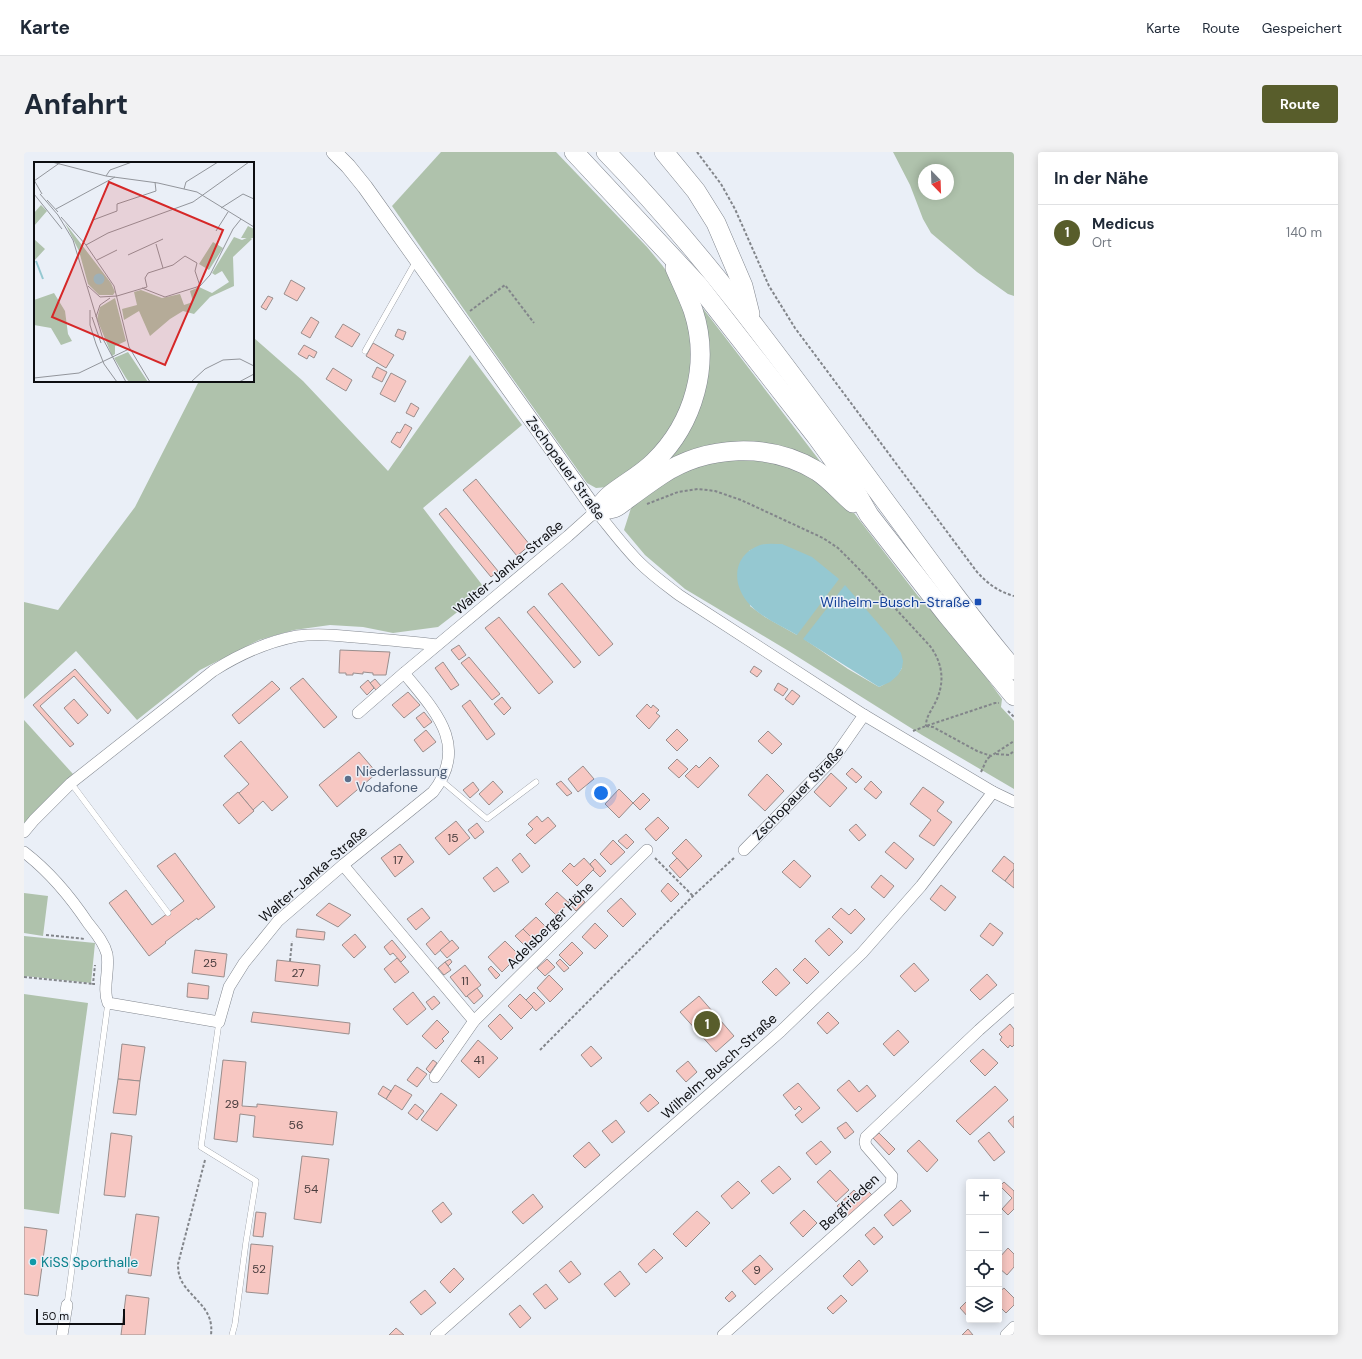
<!DOCTYPE html>
<html lang="de">
<meta charset="utf-8">
<style>
body{margin:0;font-family:"DM Sans",sans-serif;background:#f2f2f3;color:#1f2937}
.controls{position:absolute;right:12px;bottom:12px;display:grid;overflow:hidden;border-radius:4px;box-shadow:0 2px 10px #0003}
.controls button{width:36px;height:36px;display:grid;place-items:center;padding:0;border:0;border-bottom:1px solid #e0e1e3;background:#fff;color:#1f2937;font:20px sans-serif}
.compass{position:absolute;left:894px;top:12px;width:36px;height:36px;border-radius:50%;background:#fff;box-shadow:0 2px 10px #0003;rotate:157deg}
.scale{position:absolute;left:12px;bottom:10px;width:89px;box-sizing:border-box;padding-left:4px;border:2px solid #0d0e11;border-top:0;font-size:11px;line-height:14px;white-space:nowrap;color:#0d0e11;-webkit-text-stroke:3px #eaeff7;paint-order:stroke}
.you{position:absolute;left:577px;top:641px;width:14px;height:14px;margin:-10px;border:3px solid #fff;border-radius:50%;background:#1a73e8;box-shadow:0 0 0 6px #1a73e833}
.badge{display:grid;place-items:center;width:26px;height:26px;border-radius:50%;background:#585d2b;color:#fff;font-size:13px;font-weight:700}
.pin{position:absolute;translate:-50% -50%;border:2px solid #fff;box-shadow:0 1px 4px #0006}
.list{margin:0;padding:0;list-style:none}
h2{display:flex;justify-content:space-between;align-items:center;height:52px;margin:0;padding:0 16px;font-size:17px}
h2 small{font-size:13px;font-weight:400;color:#747a83}
.list li{display:grid;grid-template-columns:26px 1fr auto;gap:12px;align-items:center;box-sizing:border-box;height:56px;padding:0 16px;border-top:1px solid #e0e1e3}
.list b{display:block;font-size:15px;white-space:nowrap}
.list p{margin:0;font-size:13px;white-space:nowrap;color:#747a83}
.list em{font-size:13px;font-style:normal;color:#747a83}
.icon{flex:none;width:22px;height:22px;fill:none;stroke:currentColor;stroke-width:2;stroke-linecap:round;stroke-linejoin:round}
.map{position:relative;flex:none;width:990px;height:1183px;overflow:hidden;border-radius:4px}
header{display:flex;align-items:center;gap:24px;box-sizing:border-box;height:56px;padding:0 20px;background:#fff;border-bottom:1px solid #e0e1e3}
header strong{font-size:19px}
nav{display:flex;gap:22px;margin-inline-start:auto;font-size:14px}
.intro{display:flex;align-items:center;justify-content:space-between;box-sizing:border-box;height:96px;padding:0 24px}
h1{margin:0;font-size:28px}
.button{padding:10px 18px;border-radius:4px;background:#585d2b;color:#fff;font-size:14px;font-weight:700}
main{display:flex;gap:24px;padding:0 24px}
aside{flex:1;background:#fff;border-radius:4px;box-shadow:0 2px 10px #0003}
.map>svg:first-child{display:block}
</style>
<header>
<strong>Karte</strong>
<nav><a>Karte</a><a>Route</a><a>Gespeichert</a></nav>
</header>
<div class="intro"><h1>Anfahrt</h1><a class="button">Route</a></div>
<main>
<div class="map">
<svg width="990" height="1183" viewBox="0 0 990 1183">
<rect width="100%" height="100%" fill="#eaeff7"/>
<g fill="#afc2ac" fill-rule="evenodd">
<path d="M417,0H532L623,95L638,113L646,124L657,145L667,187L666,224L657,255L643,282L624,304L583,335L572,336L563,331L462,189L368,54Z"/>
<path d="M869,0H990V144L984,142L953,120L907,81L899,67L886,33ZM900,18H924V42H900Z"/>
<path d="M674,150L802,317L771,301L642,311L659,286Z"/>
<path d="M229,185L279,229L364,319L446,203L498,273L399,356L462,438L414,475L369,481L339,475L306,473L270,478L235,488L176,518L113,568L52,499L0,547V450L34,458L111,355L175,229H229Z"/>
<path d="M723,306L764,314L806,335L827,357L894,444L931,483L978,547L977,555L990,569V637L898,583L763,498L661,437L621,403L600,378L608,353L631,336L679,311ZM758,392L773,483L741,465L726,454L725,399L738,393ZM780,487L878,516C872,526 865,530 855,535L824,517Z"/>
<path d="M0,568L49,622L0,671Z"/>
<path d="M0,741L24,744L19,784L0,781Z"/>
<path d="M0,784L71,791L67,831L0,824Z"/>
<path d="M0,842L64,851L35,1062L0,1057Z"/>
</g>
<g fill="#95c8d1">
<path d="M758,392L788,405L815,427L773,483C758,474 738,466 726,453C707,433 708,403 736,393C743,391 751,392 758,392Z"/>
<path d="M821,433L865,484L877,501L879,509L878,516L874,523L866,530L855,535L779,487Z"/>
</g>
<g fill="#f7c7c2" stroke="#998e8d">
<path d="M267,128L281,136L273,149L260,142Z"/>
<path d="M244,144L249,146L242,158L237,155Z"/>
<path d="M287,165L295,170L286,186L277,181Z"/>
<path d="M319,172L336,182L328,195L311,185Z"/>
<path d="M374,177L382,180L379,188L371,184Z"/>
<path d="M349,191L370,203L362,216L342,204Z"/>
<path d="M280,193L293,200L290,206L285,203L283,207L274,202Z"/>
<path d="M353,215L363,220L358,230L348,225Z"/>
<path d="M309,216L328,228L322,239L302,227Z"/>
<path d="M367,221L382,229L371,250L356,242Z"/>
<path d="M387,251L395,256L390,265L382,261Z"/>
<path d="M381,272L388,276L376,296L367,290L373,280L376,281Z"/>
<path d="M452,327L506,393L493,404L439,338Z"/>
<path d="M422,356L474,419L467,425L415,362Z"/>
<path d="M538,431L589,492L575,504L524,442Z"/>
<path d="M510,454L557,510L550,516L503,460Z"/>
<path d="M475,465L529,530L515,542L461,476Z"/>
<path d="M435,493L442,503L435,508L427,498Z"/>
<path d="M316,498L366,500L362,523H349V521L339,520V522L329,521V523H322V521H315Z"/>
<path d="M445,505L476,542L468,548L437,511Z"/>
<path d="M419,510L435,533L427,538L411,516Z"/>
<path d="M730,514L738,519L733,525L726,520Z"/>
<path d="M51,517L87,558L84,562L50,524L16,554L50,592L46,595L9,553Z"/>
<path d="M279,526L313,565L300,576L266,536Z"/>
<path d="M351,527L357,534L352,538L346,531Z"/>
<path d="M344,528L350,536L343,543L336,535Z"/>
<path d="M248,529L256,537L215,572L208,563Z"/>
<path d="M754,531L764,537L759,544L750,538Z"/>
<path d="M768,538L776,544L769,553L761,547Z"/>
<path d="M384,540L396,553L380,566L368,553Z"/>
<path d="M478,545L487,556L480,563L470,552Z"/>
<path d="M50,547L64,563L54,572L40,556Z"/>
<path d="M446,548L471,582L463,588L438,554Z"/>
<path d="M623,552L627,556L629,553L635,558L632,561L636,564L625,577L612,564Z"/>
<path d="M400,560L408,570L400,576L392,566Z"/>
<path d="M653,577L664,588L653,599L642,588Z"/>
<path d="M402,578L412,590L399,600L390,588Z"/>
<path d="M744,579L758,592L748,602L734,589Z"/>
<path d="M217,589L264,645L248,659L239,649L229,658L215,641L225,632L200,604Z"/>
<path d="M335,600L353,621L313,655L295,633Z"/>
<path d="M686,605L695,614L674,636L661,624L672,613L675,616Z"/>
<path d="M653,607L664,617L655,626L644,616Z"/>
<path d="M559,614L570,627L554,640L544,627Z"/>
<path d="M828,616L838,625L832,631L822,622Z"/>
<path d="M807,621L823,636L806,655L790,640Z"/>
<path d="M743,622L760,639L741,659L724,643Z"/>
<path d="M469,629L479,640L465,653L455,642Z"/>
<path d="M537,629L548,641L543,644L532,632Z"/>
<path d="M847,629L858,640L852,647L840,637Z"/>
<path d="M449,630L455,638L446,646L439,638Z"/>
<path d="M899,635L920,650L913,659L928,670L910,694L895,684L907,668L886,652Z"/>
<path d="M595,637L609,651L595,666L581,652Z"/>
<path d="M214,640L230,659L215,672L199,653Z"/>
<path d="M619,641L626,648L616,658L609,651Z"/>
<path d="M513,664L518,670L524,665L532,674L511,692L502,683L509,677L504,672Z"/>
<path d="M634,665L645,676L632,689L621,677Z"/>
<path d="M432,669L446,686L425,703L411,686Z"/>
<path d="M453,671L460,680L451,687L444,678Z"/>
<path d="M832,672L842,683L835,689L825,678Z"/>
<path d="M602,682L610,690L603,697L594,689Z"/>
<path d="M662,687L678,704L664,718L648,701Z"/>
<path d="M589,688L601,700L587,713L576,702Z"/>
<path d="M870,690L890,707L882,717L861,700Z"/>
<path d="M376,692L390,710L371,725L357,706Z"/>
<path d="M151,701L191,755L174,768L173,766L141,790L142,791L125,804L85,751L102,738L128,773L160,749L133,714Z"/>
<path d="M496,701L506,714L498,721L488,708Z"/>
<path d="M980,704L990,712V717L981,729L968,719Z"/>
<path d="M560,706L570,717L553,734L538,719L546,711L550,715Z"/>
<path d="M653,706L664,718L656,726L645,714Z"/>
<path d="M571,707L582,719L576,725L569,718L570,717L566,712Z"/>
<path d="M770,708L787,724L776,736L758,720Z"/>
<path d="M473,715L485,730L470,740L459,726Z"/>
<path d="M990,717V736L981,729Z"/>
<path d="M857,723L870,734L860,746L847,735Z"/>
<path d="M644,731L655,742L647,750L637,739Z"/>
<path d="M917,733L932,745L921,759L906,747Z"/>
<path d="M533,740L545,751L532,763L521,752Z"/>
<path d="M552,742L561,750L552,759L544,750Z"/>
<path d="M597,746L612,762L599,775L583,759Z"/>
<path d="M305,751L327,763L314,775L292,763Z"/>
<path d="M398,756L406,766L392,778L383,767Z"/>
<path d="M817,756L825,763L831,757L841,767L827,782L808,765Z"/>
<path d="M512,765L523,776L510,788L499,777Z"/>
<path d="M571,771L584,784L571,797L558,785Z"/>
<path d="M966,771L979,781L969,794L956,784Z"/>
<path d="M805,776L819,790L805,804L791,789Z"/>
<path d="M273,777L301,780L300,788L272,785Z"/>
<path d="M499,777L510,788L503,796L491,784Z"/>
<path d="M417,779L426,790L411,803L402,792Z"/>
<path d="M331,782L342,795L330,806L318,793Z"/>
<path d="M368,788L382,805L377,810L369,801L366,803L360,795Z"/>
<path d="M428,788L435,796L423,806L416,798Z"/>
<path d="M481,789L495,803L478,820L464,805Z"/>
<path d="M548,790L559,801L546,814L535,803Z"/>
<path d="M171,798L203,802L200,825L168,821Z"/>
<path d="M373,806L385,820L371,831L360,817Z"/>
<path d="M781,806L795,820L783,832L769,818Z"/>
<path d="M426,807L428,810L424,814L421,810Z"/>
<path d="M523,807L531,815L521,824L513,816Z"/>
<path d="M536,807L545,816L540,820L532,811Z"/>
<path d="M253,808L296,813L294,834L251,829Z"/>
<path d="M421,810L427,818L420,823L414,816Z"/>
<path d="M890,811L905,828L891,840L876,824Z"/>
<path d="M441,813L457,833L442,845L426,825Z"/>
<path d="M467,814L476,823L472,827L464,817Z"/>
<path d="M752,816L766,831L752,844L738,830Z"/>
<path d="M963,822L973,833L956,848L946,838Z"/>
<path d="M525,823L539,837L526,850L513,836Z"/>
<path d="M164,831L185,834L184,847L163,845Z"/>
<path d="M453,836L459,844L450,852L443,844Z"/>
<path d="M389,840L402,857L383,873L369,857Z"/>
<path d="M510,840L521,851L512,859L502,848Z"/>
<path d="M496,842L509,855L497,867L484,854Z"/>
<path d="M410,844L416,851L408,858L402,850Z"/>
<path d="M675,844L710,884L692,900L656,860Z"/>
<path d="M229,860L326,871L325,882L227,870Z"/>
<path d="M804,860L815,871L803,882L793,871Z"/>
<path d="M476,862L489,876L477,888L464,874Z"/>
<path d="M413,868L425,880L418,887L420,889L412,897L398,884Z"/>
<path d="M986,872L990,877V893L988,895L986,893L984,896L976,888L978,885L975,882Z"/>
<path d="M874,878L885,890L870,904L859,892Z"/>
<path d="M454,888L474,906L455,926L437,909Z"/>
<path d="M98,892L121,895L116,929L94,927Z"/>
<path d="M567,894L578,906L567,915L557,903Z"/>
<path d="M959,897L974,911L961,924L946,909Z"/>
<path d="M199,908L222,910L218,954L233,955V952L313,960L309,993L229,985L231,964L216,962L213,990L190,987Z"/>
<path d="M409,908L413,911L406,921L402,917Z"/>
<path d="M664,909L673,920L662,930L652,919Z"/>
<path d="M393,915L403,922L393,935L383,928Z"/>
<path d="M94,927L116,929L112,963L89,961Z"/>
<path d="M825,928L835,940L843,933L852,944L833,960L813,938Z"/>
<path d="M774,931L796,956L778,971L771,963L778,957L775,954L771,958L759,943Z"/>
<path d="M371,933L388,943L378,958L362,947Z"/>
<path d="M359,934L367,939L362,947L354,942Z"/>
<path d="M971,934L984,948L946,983L932,969Z"/>
<path d="M417,941L433,953L413,979L397,968Z"/>
<path d="M626,942L635,951L624,960L616,951Z"/>
<path d="M391,952L400,959L393,968L384,961Z"/>
<path d="M990,964V976L984,969Z"/>
<path d="M592,968L601,980L588,991L578,979Z"/>
<path d="M822,970L830,980L821,987L813,976Z"/>
<path d="M965,980L981,1000L970,1009L954,989Z"/>
<path d="M87,981L108,984L101,1045L80,1043Z"/>
<path d="M855,981L871,997L865,1003L849,986Z"/>
<path d="M895,988L914,1008L903,1020L883,999Z"/>
<path d="M797,989L807,1000L792,1013L782,1001Z"/>
<path d="M565,990L576,1003L561,1016L549,1004Z"/>
<path d="M278,1004L305,1007L297,1071L270,1067Z"/>
<path d="M755,1014L767,1027L749,1042L737,1029Z"/>
<path d="M806,1018L825,1038L812,1050L793,1030Z"/>
<path d="M714,1029L726,1041L708,1057L697,1044Z"/>
<path d="M980,1030L990,1039V1057L984,1063L978,1057L988,1046L976,1034Z"/>
<path d="M842,1037L849,1044L824,1066L813,1054L830,1038L835,1043Z"/>
<path d="M509,1042L519,1055L499,1072L488,1060Z"/>
<path d="M877,1048L887,1059L869,1074L860,1063Z"/>
<path d="M419,1050L428,1062L417,1071L408,1059Z"/>
<path d="M780,1058L793,1071L779,1085L766,1071Z"/>
<path d="M673,1059L686,1071L662,1095L649,1082Z"/>
<path d="M232,1060L242,1061L239,1085L229,1084Z"/>
<path d="M112,1062L135,1065L127,1124L104,1121Z"/>
<path d="M0,1075L23,1078L14,1144L0,1142Z"/>
<path d="M850,1075L859,1085L850,1093L841,1083Z"/>
<path d="M227,1092L249,1094L244,1142L222,1140Z"/>
<path d="M984,1096L990,1102V1115L983,1123L975,1116V1106Z"/>
<path d="M630,1097L639,1106L622,1121L614,1112Z"/>
<path d="M736,1103L749,1117L731,1133L718,1119Z"/>
<path d="M835,1108L844,1119L828,1134L819,1124Z"/>
<path d="M547,1109L557,1122L545,1131L535,1119Z"/>
<path d="M430,1116L440,1127L426,1141L416,1130Z"/>
<path d="M596,1119L606,1132L591,1145L580,1132Z"/>
<path d="M522,1132L534,1147L521,1157L509,1142Z"/>
<path d="M980,1136L990,1146V1153L982,1161L975,1154V1140Z"/>
<path d="M401,1138L412,1151L397,1163L386,1150Z"/>
<path d="M708,1139L712,1144L705,1150L701,1146Z"/>
<path d="M102,1143L125,1146L121,1183H97Z"/>
<path d="M817,1143L823,1149L809,1162L803,1156Z"/>
<path d="M945,1147V1166L936,1156Z"/>
<path d="M496,1153L507,1166L496,1176L485,1162Z"/>
<path d="M372,1176L380,1183H365Z"/>
<path d="M944,1177L949,1183H938Z"/>
</g>
<g fill="none" stroke-linecap="round" stroke-linejoin="round">
<g stroke="#82878f" stroke-width="6">
<g id="lane">
<path d="M341,199L392,109"/>
<path d="M418,629L463,667L512,630"/>
<path d="M47,631L144,761"/>
<path d="M195,870L177,995L232,1029L222,1090L211,1172L208,1183"/>
<path d="M43,1153L84,851"/>
</g>
</g>
<g stroke="#82878f" stroke-width="12">
<g id="street">
<path d="M334,561L380,521"/>
<path d="M0,680L10,668L47,631L189,519C214,503 242,490 273,484C296,481 320,484 343,486C366,488 390,490 413,493"/>
<path d="M720,698L810,606L840,563"/>
<path d="M0,700C26,720 46,744 64,771C71,780 80,790 83,802C86,819 78,836 84,851L195,870L205,835L220,811L254,769L319,713L409,640C446,593 410,558 380,521L544,384L572,359C586,376 600,395 616,411C628,423 642,433 655,443L840,563L969,640L990,650"/>
<path d="M319,713L450,869"/>
<path d="M411,925L450,869L623,698"/>
<path d="M38,1183L43,1153"/>
<path d="M412,1183L757,879L838,801L897,734L969,640"/>
<path d="M699,1183L867,1033L868,1024L842,994L841,990L842,985L955,878L990,847"/>
<path d="M982,1183L990,1175"/>
</g>
</g>
<g stroke="#82878f" stroke-width="16">
<path id="secondary" d="M310,0L324,14L341,35L572,359"/>
</g>
<g stroke="#82878f" stroke-width="20">
<g id="highway">
<path d="M550,0L675,134L792,284L829,335L845,363L923,463L990,544"/>
<path d="M582,0C691,112 780,240 873,365C911,417 949,469 990,518"/>
<path d="M640,0L672,39L692,71L719,134L726,162"/>
<path d="M572,359C577,358 585,358 590,356C594,355 599,350 602,348C614,339 625,331 637,323C683,293 745,290 793,319C807,328 817,341 829,351"/>
<path d="M572,359C576,354 581,347 586,343C601,331 617,323 630,310C670,271 687,212 669,158C664,144 657,130 651,116"/>
</g>
</g>
<g stroke="#82858a" stroke-width="2" stroke-dasharray="3 2" stroke-linecap="butt">
<path d="M673,0L697,32L711,57L745,134L771,176L953,420C964,432 975,440 990,444"/>
<path d="M446,159L481,133L510,171"/>
<path d="M623,352L654,340L674,337L691,339L717,348L799,386L814,396L834,416L906,494C920,513 921,533 910,553C906,561 902,565 902,574"/>
<path d="M984,559L990,565"/>
<path d="M902,574L909,575L953,599L967,604L990,589"/>
<path d="M889,579L902,574L971,551H975"/>
<path d="M972,602L985,603L990,599"/>
<path d="M957,620L963,607L967,604"/>
<path d="M631,706L669,744"/>
<path d="M22,783L61,787"/>
<path d="M266,809L268,789"/>
<path d="M0,825L69,832"/>
<path d="M71,832H69L71,813"/>
<path d="M516,898L669,744L711,705"/>
<path d="M181,1008L154,1112C154,1119 155,1126 160,1133C172,1150 190,1158 187,1183"/>
</g>
<use href="#lane" stroke="#fff" stroke-width="5.5"/>
<use href="#street" stroke="#fff" stroke-width="11"/>
<use href="#secondary" stroke="#fff" stroke-width="15"/>
<use href="#highway" stroke="#fff" stroke-width="19"/>
</g>
<rect fill="#1a4fb4" stroke="#eaeff7" stroke-width="1.5" x="950" y="446" width="8" height="8" rx="2"/>
<circle fill="#5c6f8a" stroke="#eaeff7" stroke-width="1.5" cx="324" cy="627" r="4"/>
<circle fill="#0f9aa8" stroke="#eaeff7" stroke-width="1.5" cx="9" cy="1110" r="4"/>
<g text-anchor="middle" dominant-baseline="central" stroke-width="3" stroke-linejoin="round" paint-order="stroke">
<g font-size="12" fill="#483c3d">
<text x="429" y="686">15</text>
<text x="374" y="708">17</text>
<text x="186" y="811">25</text>
<text x="274" y="821">27</text>
<text x="441" y="829">11</text>
<text x="455" y="908">41</text>
<text x="208" y="952">29</text>
<text x="272" y="973">56</text>
<text x="287" y="1037">54</text>
<text x="235" y="1117">52</text>
<text x="733" y="1118">9</text>
</g>
<g font-size="14" fill="#0d0e11" stroke="#eaeff7">
<text transform="translate(542 316) rotate(54)">Zschopauer Straße</text>
<text transform="translate(484 415) rotate(-40)">Walter-Janka-Straße</text>
<text transform="translate(774 641) rotate(-46)">Zschopauer Straße</text>
<text transform="translate(289 722) rotate(-41)">Walter-Janka-Straße</text>
<text transform="translate(526 773) rotate(-45)">Adelsberger Höhe</text>
<text transform="translate(695 914) rotate(-42)">Wilhelm-Busch-Straße</text>
<text transform="translate(825 1050) rotate(-43)">Bergfrieden</text>
</g>
<g font-size="14" fill="#164399" stroke="#eaeff7" text-anchor="end">
<text x="946" y="450">Wilhelm-Busch-Straße</text>
</g>
<g font-size="14" fill="#4e5e75" stroke="#eaeff7" text-anchor="start">
<text x="332" y="619">Niederlassung<tspan x="332" dy="16">Vodafone</tspan></text>
</g>
<g font-size="14" fill="#0d838f" stroke="#eaeff7" text-anchor="start">
<text x="17" y="1110">KiSS Sporthalle</text>
</g>
</g>
<g transform="translate(10 10)">
<rect width="220" height="220" fill="#eaeff7"/>
<path d="M7,43L13,49L0,64V51ZM31,61L77,121L81,130L79,133H65L54,122L45,89ZM214,64L220,67V76H207ZM200,75L208,78L215,75L218,77L199,95L200,124L176,135L160,152L149,149L136,157L116,174L105,149L90,158L88,147L103,143L100,130L107,128L128,136L146,132L150,143L159,140L156,129L165,125L178,131L195,120L188,109L181,113L178,111ZM0,77L11,87L0,99ZM179,80L189,86L175,108L165,102ZM20,131L31,149L34,172L38,179L27,183L17,166L0,163V138ZM81,136L92,179L81,184V192L78,194L63,157L66,145ZM94,190L114,220H95L92,216L80,196Z" fill="#afc2ac"/>
<path d="M59.5 117a5.5 5.5 0 1 1 11 0a5.5 5.5 0 1 1-11 0Z" fill="#95c8d1"/>
<path fill="none" stroke="#95c8d1" stroke-width="2" d="M2,99L9,117"/>
<path fill="none" stroke="#92959b" stroke-width="1" d="M18,0L72,14L124,21L163,30L220,65M72,14L76,8L98,0M0,18L8,32M0,19L27,0M150,27L152,20L184,0M0,32L28,67M6,32L24,53L39,78L69,177L92,220M13,38L24,50M187,46L209,32L220,37M22,47L81,15M27,55L52,83L80,124L95,185L116,220M59,58L83,49V42L122,29L121,20M182,69L194,50M122,82L129,106M52,83L74,71L159,40L215,0M94,93L129,77M63,98L83,88M54,124L66,135L83,134M108,126L131,135L166,124L176,113L199,67L207,57M83,134L113,125L111,116L114,111L139,103L151,94L163,101L161,109L166,124M56,148V163L62,182L70,202L83,220M58,155L67,181M62,155L66,143L76,136M0,216L45,211L95,187M157,220L171,207L189,198L206,197L220,204M205,220L220,212"/>
<path fill="#d62828" fill-opacity="0.15" stroke="#d62828" stroke-width="2" d="M75,20L189,68L131,203L18,155Z"/>
<rect width="220" height="220" fill="none" stroke="#0d0e11" stroke-width="2"/>
</g>
</svg>
<div class="controls">
<button>+</button>
<button>−</button>
<button><svg class="icon" aria-label="locate" viewBox="0 0 24 24"><circle cx="12" cy="12" r="6"/><path d="M12 2v4M12 18v4M2 12h4M18 12h4"/></svg></button>
<button><svg class="icon" aria-label="layers" viewBox="0 0 24 24"><path d="M12 4l9 5-9 5-9-5zM3 14l9 5 9-5"/></svg></button>
</div>
<svg class="compass" viewBox="-18 -18 36 36"><path d="M0-13l5 13h-10z" fill="#e53935"/><path d="M0 13l5-13h-10z" fill="#747a83"/></svg>
<div class="scale">50 m</div>
<div class="you"></div>
<div class="pin badge" style="left:683px;top:872px">1</div>
</div>
<aside>
<h2>In der Nähe<small></small></h2>
<ul class="list">
<li><span class="badge">1</span><div><b>Medicus</b><p>Ort</p></div><em>140 m</em></li>
</ul>
</aside>
</main>
